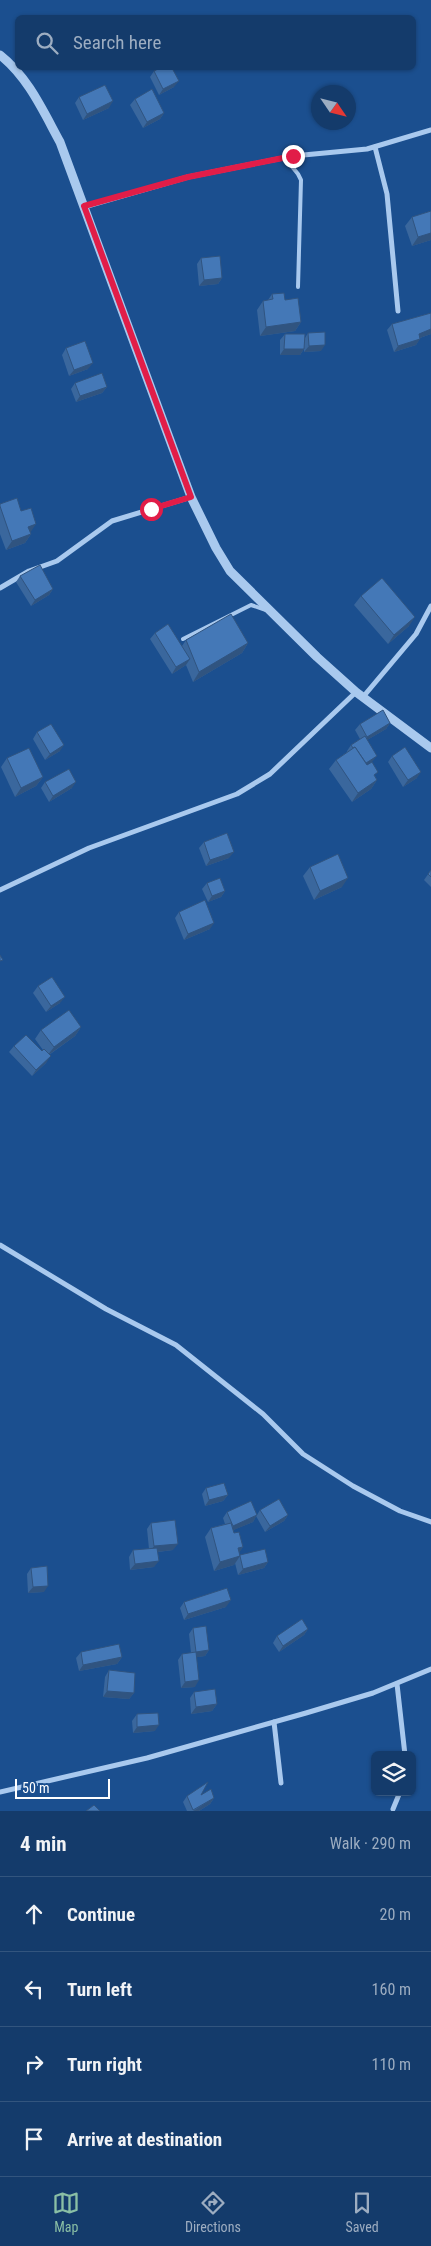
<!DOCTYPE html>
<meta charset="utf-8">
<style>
body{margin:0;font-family:"Roboto Condensed",sans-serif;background:#214673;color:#f1f3f6}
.controls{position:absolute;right:15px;bottom:15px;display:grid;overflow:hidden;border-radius:8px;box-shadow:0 1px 4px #0004}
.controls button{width:45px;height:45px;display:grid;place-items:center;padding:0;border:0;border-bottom:1px solid #33557e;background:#143b6b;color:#f1f3f6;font:25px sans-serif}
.compass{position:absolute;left:311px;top:85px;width:45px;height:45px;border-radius:50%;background:#143b6b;box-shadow:0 1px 4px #0004;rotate:125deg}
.scale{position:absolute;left:15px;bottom:12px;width:95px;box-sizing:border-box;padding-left:5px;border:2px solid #fff;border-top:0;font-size:14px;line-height:18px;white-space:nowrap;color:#fff;-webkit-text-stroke:4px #1b4f8f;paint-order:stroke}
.stop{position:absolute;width:15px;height:15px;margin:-11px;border:4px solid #e11d48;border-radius:50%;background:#fff}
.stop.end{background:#e11d48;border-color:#fff;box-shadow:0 1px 5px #0008}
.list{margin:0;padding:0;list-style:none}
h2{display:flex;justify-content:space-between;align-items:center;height:65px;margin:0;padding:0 20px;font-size:21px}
h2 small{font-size:16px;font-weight:400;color:#9dadc1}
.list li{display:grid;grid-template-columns:32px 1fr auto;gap:15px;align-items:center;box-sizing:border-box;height:75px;padding:0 20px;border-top:1px solid #33557e}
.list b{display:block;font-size:19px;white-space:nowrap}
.list em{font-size:16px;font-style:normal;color:#9dadc1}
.icon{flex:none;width:28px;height:28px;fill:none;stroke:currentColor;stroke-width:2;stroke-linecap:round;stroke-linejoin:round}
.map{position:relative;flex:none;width:431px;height:1811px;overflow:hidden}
.search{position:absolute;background:#143b6b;box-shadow:0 1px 4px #0004;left:15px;right:15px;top:15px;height:55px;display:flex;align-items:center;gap:12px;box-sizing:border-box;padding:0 18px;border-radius:8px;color:#9dadc1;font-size:19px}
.sheet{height:365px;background:#143b6b}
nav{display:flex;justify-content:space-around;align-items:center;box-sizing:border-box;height:70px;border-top:1px solid #33557e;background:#143b6b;font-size:14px;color:#9dadc1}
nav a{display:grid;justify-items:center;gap:2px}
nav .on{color:#8abfa5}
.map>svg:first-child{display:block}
</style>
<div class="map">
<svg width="431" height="1811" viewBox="0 0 431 1811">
<rect width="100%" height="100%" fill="#1b4f8f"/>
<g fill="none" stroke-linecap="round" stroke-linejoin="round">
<g stroke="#a9c9ee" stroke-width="4">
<path d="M285,158L298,174L301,180L298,287"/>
<path d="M183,639L251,605L266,610"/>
</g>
<g stroke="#a9c9ee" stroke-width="5">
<path d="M375,147L387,194L398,311"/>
<path d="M84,207L188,177L293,156L367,149L431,130"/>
<path d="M0,588L29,571L57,561L112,521L191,497"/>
<path d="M363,697L416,634L431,606"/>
<path d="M0,890L89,848L237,794L270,774L356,692"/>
<path d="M0,1245L106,1309L176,1345L263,1414L303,1454L353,1486L400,1511L431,1522"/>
<path d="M397,1684L405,1755"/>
<path d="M274,1722L281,1783"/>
<path d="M0,1792L147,1758L306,1713L373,1693L431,1669"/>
<path d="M393,1809L400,1792"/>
</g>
<path stroke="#a9c9ee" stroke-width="9" d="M0,55C28,77 43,111 60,142L191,497L216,548L230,571L317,657L356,692L431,748"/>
</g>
<g fill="#3a679d">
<path d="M154,71L174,87L159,95L150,77Z"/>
<path d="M79,97L109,108L83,120L75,103Z"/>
<path d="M135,99L164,113L160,119L143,128L130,105Z"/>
<path d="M431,211V240L412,246L405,226L412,217Z"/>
<path d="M201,258L222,278L218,284L199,286L197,264Z"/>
<path d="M272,294L285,300L301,322L295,331L260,336L257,310L263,301L268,300Z"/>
<path d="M431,313V334L420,338L416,345L394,352L387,330L392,324Z"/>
<path d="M308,333L321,351L304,352V349L300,355H280V340L285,334L305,338Z"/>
<path d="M66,348L88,369L69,376L62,355Z"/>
<path d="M75,383L107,387L102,393L76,402L71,389Z"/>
<path d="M0,504L21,511L31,534L25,543L6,550L0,534Z"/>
<path d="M20,576L53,589L49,595L31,606L16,582Z"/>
<path d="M361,596L409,626L388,644L354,605Z"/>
<path d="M155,633L182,646L186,640L248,643L242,653L193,682L186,665L172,674L150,639Z"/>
<path d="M390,723L386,729L367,740L375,776L377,780L371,789L352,802L329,769L336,760L347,752V751L351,745L360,739L355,730L360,724Z"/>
<path d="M37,732L60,751L45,760L33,739Z"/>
<path d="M392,756L417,778L403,787L388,762Z"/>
<path d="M7,758L43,777L36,786L15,797L1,767Z"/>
<path d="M45,782L72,788L49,802L41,788Z"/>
<path d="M204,842L229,858L206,866L199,848Z"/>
<path d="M310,867L342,887L314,900L303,876Z"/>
<path d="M431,870V887L424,880Z"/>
<path d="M207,883L225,891L221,897L208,902L202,889Z"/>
<path d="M179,912L210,929L184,940L175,918Z"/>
<path d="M38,986L60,1003L46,1012L33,993Z"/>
<path d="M81,1027L75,1036L49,1055L46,1063L32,1076L9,1052L14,1046L42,1051L43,1050L35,1039L41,1030Z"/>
<path d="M206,1488L228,1495L223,1501L205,1506L202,1494Z"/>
<path d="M260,1510L288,1515L284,1521L265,1532L256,1516L253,1522L233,1530L234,1533L243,1547L239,1552L240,1555L268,1562L264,1568L238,1575L235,1563L234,1565L214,1571L205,1537L211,1528L225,1524L223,1518L227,1512L257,1515Z"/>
<path d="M151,1523L173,1550L158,1552L154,1567L130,1570L129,1557L133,1550L149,1549L147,1529Z"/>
<path d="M31,1568L44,1592L28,1593L27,1574Z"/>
<path d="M184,1602L226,1607L184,1620L180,1608Z"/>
<path d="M193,1628L209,1650L205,1656L197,1657L195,1687L181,1688L178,1660L182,1654L191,1653L189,1634Z"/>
<path d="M308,1629L304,1635L279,1652L273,1643L277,1636Z"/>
<path d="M81,1652L122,1657L117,1664L79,1671L76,1658Z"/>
<path d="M109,1670L134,1693L129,1699L103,1697L105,1677Z"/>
<path d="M194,1692L217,1704L212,1711L191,1714L190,1698Z"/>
<path d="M137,1714L155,1731L133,1733L132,1721Z"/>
<path d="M201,1795L214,1798L210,1804L199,1811H187L183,1802L187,1796Z"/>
</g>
<g fill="#305480">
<path d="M179,81L174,87L159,95L163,89Z"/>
<path d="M113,101L109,108L83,120L87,114Z"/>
<path d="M164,113L160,119L143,128L147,122Z"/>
<path d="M431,233V240L412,246L418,237Z"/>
<path d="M222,278L218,284L199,286L204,280Z"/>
<path d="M301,322L295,331L260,336L266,327Z"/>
<path d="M431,329V334L414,340L419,334Z"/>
<path d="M420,339L416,345L394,352L398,346Z"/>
<path d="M325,345L321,351L304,352L309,346Z"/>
<path d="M284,349H304L300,355H280Z"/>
<path d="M93,363L88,369L69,376L74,370Z"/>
<path d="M107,387L102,393L76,402L80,396Z"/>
<path d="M36,524L30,533L28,527Z"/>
<path d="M31,534L25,543L6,550L12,541Z"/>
<path d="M53,589L49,595L31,606L35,600Z"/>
<path d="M415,617L409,626L388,644L394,635Z"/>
<path d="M248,643L242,653L193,682L199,672Z"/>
<path d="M190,659L186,665L172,674L176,667Z"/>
<path d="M390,723L386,729L362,743L367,737Z"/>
<path d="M64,745L60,751L45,760L50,754Z"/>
<path d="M377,756L372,762L359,771L363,765Z"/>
<path d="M421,772L417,778L403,787L408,780Z"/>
<path d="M43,777L36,786L15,797L21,788Z"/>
<path d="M377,780L371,789L352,802L358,793Z"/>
<path d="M76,782L72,788L49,802L53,796Z"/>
<path d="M234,852L229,858L206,866L210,860Z"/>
<path d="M348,878L342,887L314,900L320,891Z"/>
<path d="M225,891L221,897L208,902L212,896Z"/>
<path d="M214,923L210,929L184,940L188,934Z"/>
<path d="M65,997L60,1003L46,1012L51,1006Z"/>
<path d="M81,1027L75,1036L47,1056L54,1047Z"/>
<path d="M51,1056L46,1063L32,1076L36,1070Z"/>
<path d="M228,1495L223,1501L205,1506L209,1500Z"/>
<path d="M257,1515L253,1522L229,1532L233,1526Z"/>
<path d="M288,1515L284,1521L265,1532L270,1526Z"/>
<path d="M178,1544L173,1550L149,1553L154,1546Z"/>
<path d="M243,1547L237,1556L238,1548Z"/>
<path d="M240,1556L234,1565L214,1571L220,1562Z"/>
<path d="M159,1561L154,1567L130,1570L135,1564Z"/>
<path d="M268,1562L264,1568L238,1575L243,1569Z"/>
<path d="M48,1586L44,1592L28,1593L33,1587Z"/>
<path d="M231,1600L226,1607L184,1620L188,1614Z"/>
<path d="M308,1629L304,1635L279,1652L283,1646Z"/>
<path d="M209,1650L205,1656L192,1658L196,1652Z"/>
<path d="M122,1657L117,1664L79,1671L83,1665Z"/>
<path d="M199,1680L195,1687L181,1688L185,1682Z"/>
<path d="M107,1691L134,1693L129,1699L103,1697Z"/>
<path d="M217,1704L212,1711L191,1714L196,1707Z"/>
<path d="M159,1725L155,1731L133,1733L137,1727Z"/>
<path d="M214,1798L210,1804L199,1811H193Z"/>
</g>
<g fill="#4478b7" stroke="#305480">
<path d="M160,68H172L179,81L163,89L154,71Z"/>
<path d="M105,85L113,101L87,114L79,97Z"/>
<path d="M152,89L164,113L147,122L135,99Z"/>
<path d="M431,211V233L418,237L412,217Z"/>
<path d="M220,256L222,278L204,280L201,258Z"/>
<path d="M284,293L285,300L298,298L301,322L266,327L263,301L273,299L272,294Z"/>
<path d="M431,313V329L419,334L420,339L398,346L392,324Z"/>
<path d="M325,332V345L309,346L308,333Z"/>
<path d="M285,334H305L304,349H284Z"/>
<path d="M85,341L93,363L74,370L66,348Z"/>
<path d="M102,373L107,387L80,396L75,383Z"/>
<path d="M17,498L21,511L31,508L36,524L28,527L31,534L12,541L0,506V504Z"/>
<path d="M40,565L53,589L35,600L20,576Z"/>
<path d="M382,578L415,617L394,635L361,596Z"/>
<path d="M231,614L248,643L199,672L186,640Z"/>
<path d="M168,624L190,659L176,667L155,633Z"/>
<path d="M383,710L390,723L367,737L360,724Z"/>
<path d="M51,724L64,745L50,754L37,732Z"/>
<path d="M365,736L377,756L366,763L355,747L353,748L351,745Z"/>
<path d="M355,747L367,765L372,762L378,772L374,775L377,780L358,793L336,760Z"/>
<path d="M405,747L421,772L408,780L392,756Z"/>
<path d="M29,748L43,777L21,788L7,758Z"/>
<path d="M69,769L76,782L53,796L45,782Z"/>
<path d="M227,833L234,852L210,860L204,842Z"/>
<path d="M338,854L348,878L320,891L310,867Z"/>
<path d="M431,870V877L428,874Z"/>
<path d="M220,878L225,891L212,896L207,883Z"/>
<path d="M205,900L214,923L188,934L179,912Z"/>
<path d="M0,955L3,960L0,961Z"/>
<path d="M52,977L65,997L51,1006L38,986Z"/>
<path d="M69,1010L81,1027L54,1047L41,1030Z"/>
<path d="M26,1035L42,1051L44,1049L51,1056L36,1070L14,1046Z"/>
<path d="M224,1483L228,1495L209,1500L206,1488Z"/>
<path d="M279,1499L288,1515L270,1526L260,1510Z"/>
<path d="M251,1501L257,1515L233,1526L227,1512Z"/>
<path d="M175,1520L178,1544L154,1546L151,1523Z"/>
<path d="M231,1523L234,1533L239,1532L243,1547L238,1548L240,1556L220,1562L211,1528Z"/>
<path d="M157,1548L159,1561L135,1564L133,1550Z"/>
<path d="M265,1549L268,1562L243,1569L240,1556V1555Z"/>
<path d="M47,1566L48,1586L33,1587L31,1568Z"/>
<path d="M227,1588L231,1600L188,1614L184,1602Z"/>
<path d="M302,1619L308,1629L283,1646L277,1636Z"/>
<path d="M206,1626L209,1650L196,1652L193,1628Z"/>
<path d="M119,1644L122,1657L83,1665L81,1652Z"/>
<path d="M196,1652L199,1680L185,1682L182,1654Z"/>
<path d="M109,1670L135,1673L134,1693L107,1691Z"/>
<path d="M215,1689L217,1704L196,1707L194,1692Z"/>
<path d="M158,1713L159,1725L137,1727V1714Z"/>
<path d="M208,1782L201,1795L211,1789L214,1798L193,1810L187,1796Z"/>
<path d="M94,1805L100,1811H86Z"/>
</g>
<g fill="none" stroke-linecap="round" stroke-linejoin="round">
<path stroke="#e11d48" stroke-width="6" d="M151,509L191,497L84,206L188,177L293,156"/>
</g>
</svg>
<div class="controls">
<button><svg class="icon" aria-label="layers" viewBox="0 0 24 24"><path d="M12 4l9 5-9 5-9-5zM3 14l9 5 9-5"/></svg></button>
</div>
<svg class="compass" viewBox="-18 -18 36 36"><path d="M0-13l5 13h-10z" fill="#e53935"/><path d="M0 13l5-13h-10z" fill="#9dadc1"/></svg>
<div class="scale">50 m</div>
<div class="stop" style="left:151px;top:509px"></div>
<div class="stop end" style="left:293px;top:156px"></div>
<div class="search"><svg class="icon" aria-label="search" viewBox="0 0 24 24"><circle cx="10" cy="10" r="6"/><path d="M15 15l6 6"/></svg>Search here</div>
</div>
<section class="sheet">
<h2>4 min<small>Walk · 290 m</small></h2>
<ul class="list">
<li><svg class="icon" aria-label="ahead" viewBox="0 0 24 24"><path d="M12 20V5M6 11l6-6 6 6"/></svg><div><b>Continue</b></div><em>20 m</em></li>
<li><svg class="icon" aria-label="left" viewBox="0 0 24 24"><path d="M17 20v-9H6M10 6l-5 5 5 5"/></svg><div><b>Turn left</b></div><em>160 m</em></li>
<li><svg class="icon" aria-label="right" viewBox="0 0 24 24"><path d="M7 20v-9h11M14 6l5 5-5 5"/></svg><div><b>Turn right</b></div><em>110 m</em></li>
<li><svg class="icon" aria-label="arrive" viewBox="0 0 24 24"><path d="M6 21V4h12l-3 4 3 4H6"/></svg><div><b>Arrive at destination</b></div></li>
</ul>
</section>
<nav>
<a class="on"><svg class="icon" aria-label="map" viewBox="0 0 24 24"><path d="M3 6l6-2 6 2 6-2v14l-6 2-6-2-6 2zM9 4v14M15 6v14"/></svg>Map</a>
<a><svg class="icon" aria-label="directions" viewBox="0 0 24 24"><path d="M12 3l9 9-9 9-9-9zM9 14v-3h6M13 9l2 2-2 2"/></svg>Directions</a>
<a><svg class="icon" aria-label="saved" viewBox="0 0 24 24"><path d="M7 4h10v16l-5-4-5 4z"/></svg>Saved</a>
</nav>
